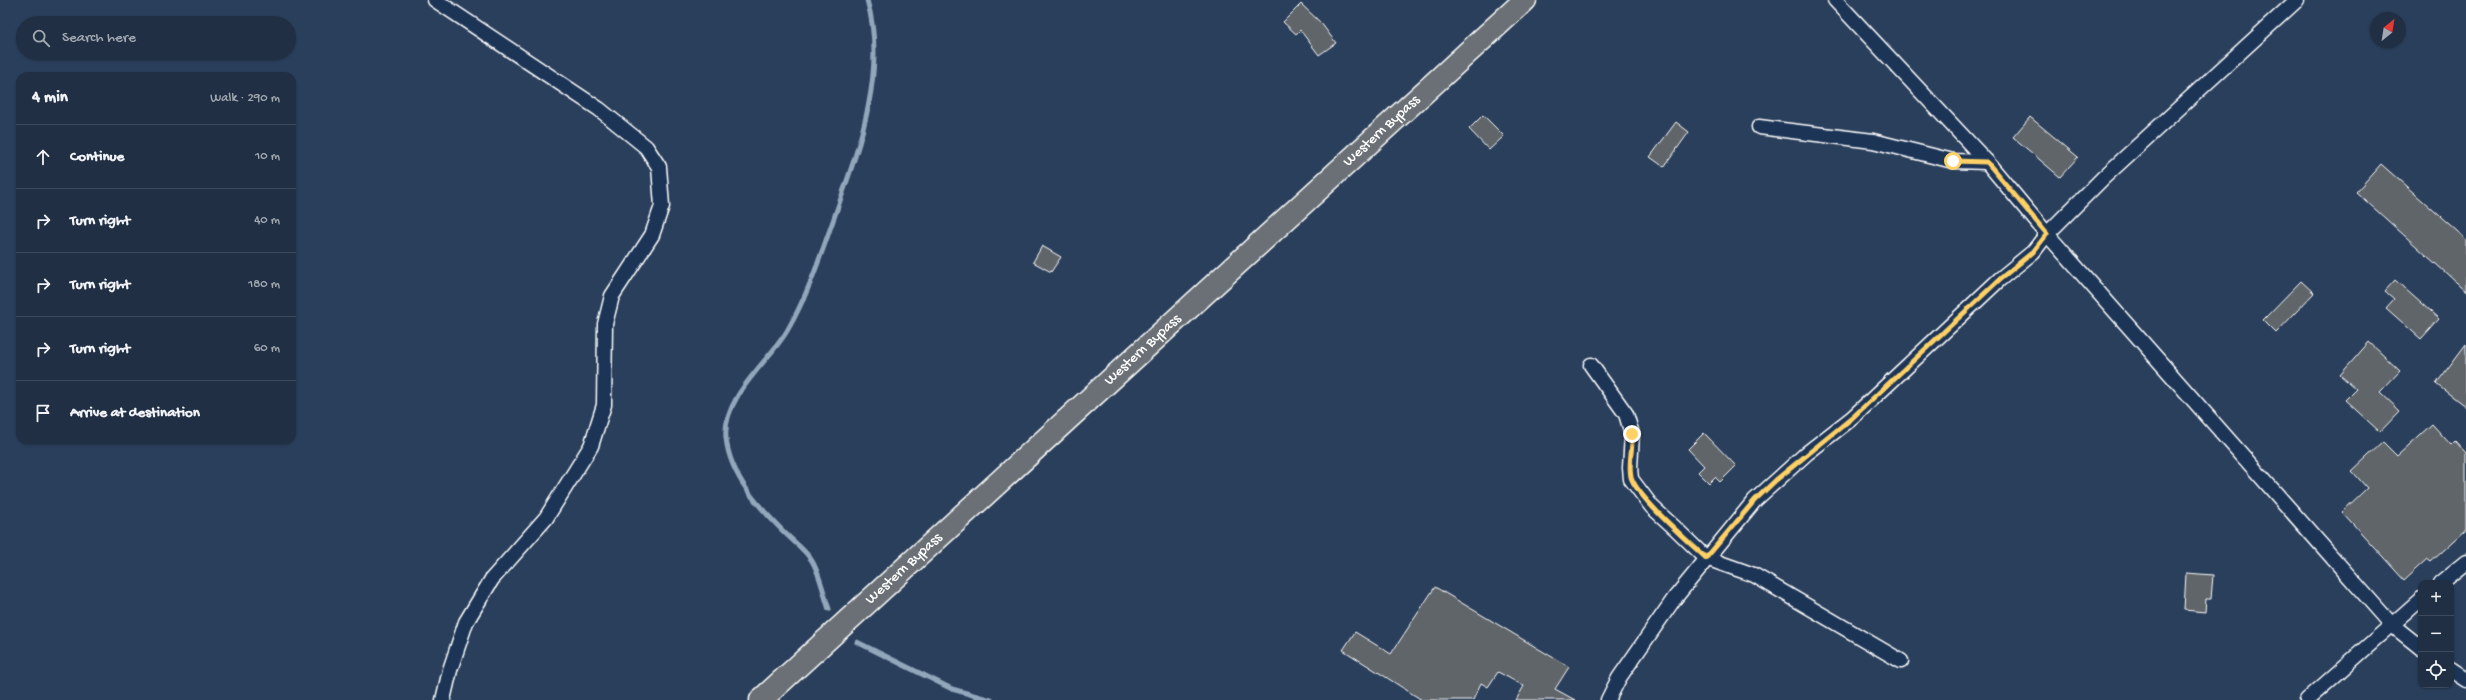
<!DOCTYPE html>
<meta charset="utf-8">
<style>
body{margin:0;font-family:"Gochi Hand",sans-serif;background:#28374b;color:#f1f3f6}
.controls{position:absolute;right:12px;bottom:12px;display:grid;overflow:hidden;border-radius:8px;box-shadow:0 1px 3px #0004}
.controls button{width:36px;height:36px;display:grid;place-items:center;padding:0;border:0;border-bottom:1px solid #3d4a5d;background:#202f44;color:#f1f3f6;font:20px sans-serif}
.compass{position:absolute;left:2370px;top:12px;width:36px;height:36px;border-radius:50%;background:#202f44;box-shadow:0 1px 3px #0004;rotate:30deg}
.stop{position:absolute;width:12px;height:12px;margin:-9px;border:3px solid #ffd166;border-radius:50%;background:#fff}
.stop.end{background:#ffd166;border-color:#fff;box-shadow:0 1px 4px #0008}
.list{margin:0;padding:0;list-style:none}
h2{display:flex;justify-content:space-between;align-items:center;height:52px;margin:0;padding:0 16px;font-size:17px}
h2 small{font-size:13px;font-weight:400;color:#a2a9b2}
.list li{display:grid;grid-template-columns:26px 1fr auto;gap:12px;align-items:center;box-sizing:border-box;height:64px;padding:0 16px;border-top:1px solid #3d4a5d}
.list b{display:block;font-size:15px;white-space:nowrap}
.list em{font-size:13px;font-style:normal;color:#a2a9b2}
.icon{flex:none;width:22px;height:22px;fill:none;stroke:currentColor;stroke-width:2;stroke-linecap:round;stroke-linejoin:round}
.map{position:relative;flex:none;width:2466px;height:700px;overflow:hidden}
.search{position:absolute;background:#202f44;box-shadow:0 1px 3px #0004;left:16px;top:16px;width:280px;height:44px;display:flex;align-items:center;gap:10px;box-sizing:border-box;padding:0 14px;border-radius:22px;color:#a2a9b2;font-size:15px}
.panel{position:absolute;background:#202f44;box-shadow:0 1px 3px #0004;left:16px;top:72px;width:280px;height:372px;border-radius:12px}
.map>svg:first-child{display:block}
</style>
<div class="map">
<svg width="2466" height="700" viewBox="0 0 2466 700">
<rect width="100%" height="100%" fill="#2a3f5b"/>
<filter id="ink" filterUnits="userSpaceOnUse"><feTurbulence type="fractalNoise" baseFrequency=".025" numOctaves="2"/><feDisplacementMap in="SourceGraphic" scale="8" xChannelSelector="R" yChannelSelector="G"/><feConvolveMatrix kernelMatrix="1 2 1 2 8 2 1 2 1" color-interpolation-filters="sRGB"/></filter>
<g filter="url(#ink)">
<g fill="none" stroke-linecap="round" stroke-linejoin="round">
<g stroke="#92a7bc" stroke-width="5">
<path d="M829,609C824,596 819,569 810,558C804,549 794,542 786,534C760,508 730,477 726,438C722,397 768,363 787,331C808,295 820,257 834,218C858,150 888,72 867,0"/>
<path d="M857,642L952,689L991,700"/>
</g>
</g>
<g fill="#60656a" stroke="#fff">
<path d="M1301,4L1321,23L1336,43L1319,55L1300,30L1296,34L1283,22Z"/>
<path d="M1483,115L1504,136L1489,150L1469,129Z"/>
<path d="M2030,117L2078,157L2060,177L2013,137Z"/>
<path d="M1676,122L1689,132L1664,167L1650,157Z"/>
<path d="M2381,164L2466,239V291L2356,192Z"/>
<path d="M1042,246L1061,257L1051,272L1033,262Z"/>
<path d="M2395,280L2439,319L2421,339L2386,308L2394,299L2385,291Z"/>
<path d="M2301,281L2314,293L2276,333L2263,320Z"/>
<path d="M2369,342L2400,371L2380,392L2400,411L2380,432L2345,400L2356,389L2340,375Z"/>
<path d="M2466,344V407L2436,384Z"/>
<path d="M2432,424L2451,445L2455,441L2466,453V530L2431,562L2427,559L2404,580L2342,512L2367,488L2352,471L2383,442L2397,456Z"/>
<path d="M1704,433L1736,466L1720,482L1715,477L1709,483L1698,472L1704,466L1688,449Z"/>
<path d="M2186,573L2213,575L2211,599H2206L2205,612L2184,610Z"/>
<path d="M1435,587L1569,667L1555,689L1575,700H1516L1524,686L1498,672L1488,687L1481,683L1473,700H1422L1343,650L1355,632L1391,654Z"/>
</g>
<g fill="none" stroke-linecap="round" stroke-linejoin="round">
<g stroke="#fff" stroke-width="17">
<g id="minor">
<path d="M435,0L599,109L646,147L659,167L662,206L652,235L612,296L605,324L604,405L591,446L546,518L492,579L466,622L450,670L443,700"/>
<path d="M1835,0L1987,162L2047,234L2391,624L2421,648"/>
<path d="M1759,127L1873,141L1953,161L1987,162"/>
<path d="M1591,365L1626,414L1632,434L1630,468L1631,479L1652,507L1675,528L1706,558L1754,575L1901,661"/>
<path d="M2440,583L2466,562"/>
<path d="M2451,670L2466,680"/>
<path d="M1608,700L1619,678L1674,599L1755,500L1807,453L1852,418L2000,279L2033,252L2047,234L2104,177L2297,0"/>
<path d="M2307,700L2421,599"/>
</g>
</g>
<g stroke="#fff" stroke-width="25">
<g id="primary">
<path id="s1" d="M761,700L1525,0"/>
</g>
</g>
<use href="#minor" stroke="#1d3557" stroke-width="14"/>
<use href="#primary" stroke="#6a7074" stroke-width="22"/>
</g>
</g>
<g fill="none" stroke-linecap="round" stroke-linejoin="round" filter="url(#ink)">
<path stroke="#ffd166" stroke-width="5" d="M1632,434C1633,448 1628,463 1631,477C1637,497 1689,542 1706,558L1755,500L1776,480L1852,418L2000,279L2033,252L2047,234L1987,162L1953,161"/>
</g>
<g text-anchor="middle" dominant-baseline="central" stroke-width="3.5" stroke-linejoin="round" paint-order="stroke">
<g font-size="15" fill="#fff" stroke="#1d3557">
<text stroke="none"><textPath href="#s1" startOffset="842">Western Bypass</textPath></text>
<text stroke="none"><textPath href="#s1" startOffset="518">Western Bypass</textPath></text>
<text stroke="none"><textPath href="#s1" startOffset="194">Western Bypass</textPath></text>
</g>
</g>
</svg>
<div class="controls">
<button>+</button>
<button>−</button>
<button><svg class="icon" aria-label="locate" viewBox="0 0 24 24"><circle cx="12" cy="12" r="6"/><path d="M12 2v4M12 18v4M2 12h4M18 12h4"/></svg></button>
</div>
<svg class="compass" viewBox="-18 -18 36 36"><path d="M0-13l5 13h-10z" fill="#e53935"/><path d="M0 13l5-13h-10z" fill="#a2a9b2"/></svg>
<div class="stop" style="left:1953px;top:161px"></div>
<div class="stop end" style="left:1632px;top:434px"></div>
<div class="search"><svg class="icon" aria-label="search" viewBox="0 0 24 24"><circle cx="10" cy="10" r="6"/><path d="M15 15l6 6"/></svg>Search here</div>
<section class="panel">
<h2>4 min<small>Walk · 290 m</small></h2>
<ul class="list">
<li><svg class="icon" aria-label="ahead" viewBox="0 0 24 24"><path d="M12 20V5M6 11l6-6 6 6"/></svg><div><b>Continue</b></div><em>10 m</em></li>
<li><svg class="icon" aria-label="right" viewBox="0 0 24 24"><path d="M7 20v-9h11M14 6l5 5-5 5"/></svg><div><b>Turn right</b></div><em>40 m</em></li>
<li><svg class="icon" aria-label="right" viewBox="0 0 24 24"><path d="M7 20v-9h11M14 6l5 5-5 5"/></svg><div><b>Turn right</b></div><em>180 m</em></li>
<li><svg class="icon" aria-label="right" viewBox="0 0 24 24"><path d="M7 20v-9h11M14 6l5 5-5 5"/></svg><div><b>Turn right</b></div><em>60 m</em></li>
<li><svg class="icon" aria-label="arrive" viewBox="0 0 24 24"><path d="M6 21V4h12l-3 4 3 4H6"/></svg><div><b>Arrive at destination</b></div></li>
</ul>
</section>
</div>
